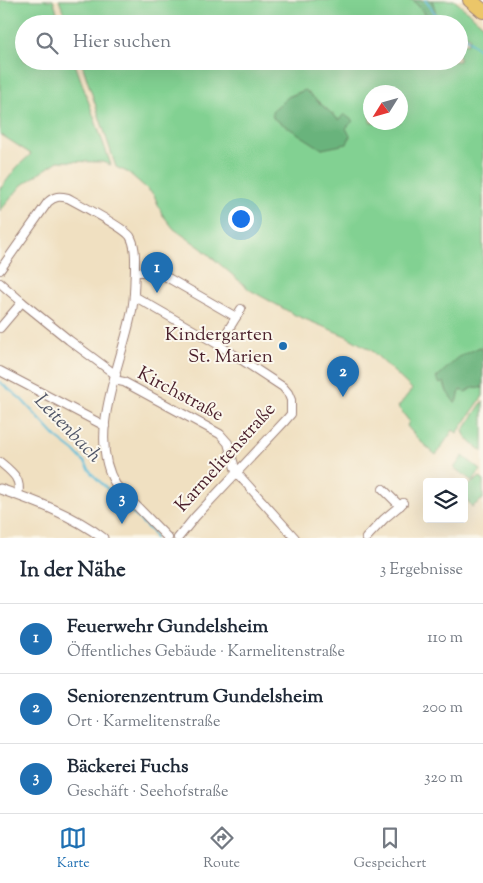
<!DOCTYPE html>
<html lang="de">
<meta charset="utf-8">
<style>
body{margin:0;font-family:"Sorts Mill Goudy",serif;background:#f6f6f7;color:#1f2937}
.controls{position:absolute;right:15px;bottom:15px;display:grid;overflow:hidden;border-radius:5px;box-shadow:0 5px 20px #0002}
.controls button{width:45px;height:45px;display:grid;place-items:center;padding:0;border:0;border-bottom:1px solid #e0e1e3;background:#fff;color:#1f2937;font:25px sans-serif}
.compass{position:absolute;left:363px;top:85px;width:45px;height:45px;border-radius:50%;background:#fff;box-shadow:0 5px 20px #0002;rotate:233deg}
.you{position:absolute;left:240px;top:218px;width:18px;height:18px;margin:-12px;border:4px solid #fff;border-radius:50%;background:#1a73e8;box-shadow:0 0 0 8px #1a73e833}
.badge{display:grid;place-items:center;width:32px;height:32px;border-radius:50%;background:#1f6fb2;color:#fff;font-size:16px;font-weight:700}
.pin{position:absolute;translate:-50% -41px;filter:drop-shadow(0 1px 2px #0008)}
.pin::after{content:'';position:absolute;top:26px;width:18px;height:15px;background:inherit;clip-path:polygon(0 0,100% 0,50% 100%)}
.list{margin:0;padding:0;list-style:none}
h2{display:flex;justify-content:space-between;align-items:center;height:65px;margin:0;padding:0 20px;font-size:21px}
h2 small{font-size:16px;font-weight:400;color:#747a83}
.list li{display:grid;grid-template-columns:32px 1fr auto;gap:15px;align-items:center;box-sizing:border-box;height:70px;padding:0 20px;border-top:1px solid #e0e1e3}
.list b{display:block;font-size:19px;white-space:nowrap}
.list p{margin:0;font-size:16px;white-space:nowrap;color:#747a83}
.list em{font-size:16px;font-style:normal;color:#747a83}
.icon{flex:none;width:28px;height:28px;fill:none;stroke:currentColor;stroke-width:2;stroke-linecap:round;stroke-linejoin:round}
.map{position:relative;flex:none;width:483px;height:538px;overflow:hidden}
.search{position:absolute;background:#fff;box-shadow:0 5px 20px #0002;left:15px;right:15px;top:15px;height:55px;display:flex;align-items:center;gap:12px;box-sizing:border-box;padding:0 18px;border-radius:28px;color:#747a83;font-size:19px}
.sheet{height:275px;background:#fff}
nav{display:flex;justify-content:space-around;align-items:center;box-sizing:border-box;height:70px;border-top:1px solid #e0e1e3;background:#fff;font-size:14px;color:#747a83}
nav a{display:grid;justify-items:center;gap:2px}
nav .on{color:#1f6fb2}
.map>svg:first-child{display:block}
</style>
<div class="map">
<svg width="483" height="538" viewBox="0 0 483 538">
<rect width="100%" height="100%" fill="#fbf7ec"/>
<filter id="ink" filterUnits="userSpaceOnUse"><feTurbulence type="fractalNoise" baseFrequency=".02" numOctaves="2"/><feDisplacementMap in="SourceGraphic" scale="10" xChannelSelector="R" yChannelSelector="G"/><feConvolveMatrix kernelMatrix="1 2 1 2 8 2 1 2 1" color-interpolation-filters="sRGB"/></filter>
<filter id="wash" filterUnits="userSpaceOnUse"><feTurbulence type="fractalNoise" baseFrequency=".0096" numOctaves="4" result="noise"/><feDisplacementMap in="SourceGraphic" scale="20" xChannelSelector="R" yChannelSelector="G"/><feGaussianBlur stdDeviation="1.12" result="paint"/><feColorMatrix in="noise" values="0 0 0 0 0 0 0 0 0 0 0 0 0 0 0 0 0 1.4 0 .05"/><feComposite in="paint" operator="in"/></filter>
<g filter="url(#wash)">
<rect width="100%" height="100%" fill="#f0e0c1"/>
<g fill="#82d192" stroke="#66785e" fill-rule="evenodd">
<path d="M0,0H53L61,24H24V61H74L111,165L102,162L58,161L22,185L0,211V187L1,188L17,167L31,154L0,134Z"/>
<path d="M59,0H413L434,24H68Z"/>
<path d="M432,0H454L483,25V349L479,347L444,382L447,392L458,399L460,390L465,392L475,387L483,388V396L460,429L457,433L453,430L436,455L419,440L407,426L409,421L398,407L412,389L371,350L346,336L295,315L250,290L201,248L174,229L162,214L154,195L129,173L116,167L81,61H459V40L467,44L470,38L459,29V24H454L446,17V24H439ZM305,90L339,120L288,97ZM370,92H400V122H370Z"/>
<path d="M483,401V452C475,446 466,440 463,431Z"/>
<path d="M463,456L481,470L472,481L454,468Z"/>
<path d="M480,477L483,480V499L472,507L464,496V489Z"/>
</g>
<g fill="#69b37c" stroke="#5a6954">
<path d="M413,0H432L439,24H434Z"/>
<path d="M305,90L339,120L344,114L353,121L346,128L350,136L347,144L322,149L273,118L272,111L288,97Z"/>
<path d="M480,347L483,349V388L475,387L465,392L460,390L458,399L455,403L447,392L444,382L440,384L436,378L459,357Z"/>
</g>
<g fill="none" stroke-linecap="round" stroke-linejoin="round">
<g stroke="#5bbcd9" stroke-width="2">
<path d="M425,0L438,17L448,24"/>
<path d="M459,31L477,48L483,51"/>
<path d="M0,382L21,399L57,438L74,451L86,464L92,474L152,532L155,538"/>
</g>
</g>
</g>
<g filter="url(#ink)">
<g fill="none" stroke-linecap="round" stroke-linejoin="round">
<g stroke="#9d8076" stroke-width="10">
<g id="minor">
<path d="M0,270L48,202C55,196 59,196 68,198C81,205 123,227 130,236C136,246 135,259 135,270C134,285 135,300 131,315C121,365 86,437 116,485L168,538"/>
<path d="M135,272H152L163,275L236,317"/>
<path d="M0,283L22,302"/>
<path d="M134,296L219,345L283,387L288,393L291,400V414L285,421L195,517L178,538"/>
<path d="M0,328L22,302L69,340L116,375"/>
<path d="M219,345L241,309"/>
<path d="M0,371L105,426"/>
<path d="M114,380L124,382L220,434L228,443L236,472L295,538"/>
<path d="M0,462C12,472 22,479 18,495"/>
<path d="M383,489L400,506"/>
<path d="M366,538L384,519L403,503"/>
</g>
</g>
<g stroke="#9d8076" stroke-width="11">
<path id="tertiary" d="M0,489C35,501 73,515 103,538"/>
</g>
<g stroke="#9d8076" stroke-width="16">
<path id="motorway" d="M470,0L483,11"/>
</g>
<use href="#minor" stroke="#fff" stroke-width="8"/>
<use href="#tertiary" stroke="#fff" stroke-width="9"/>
<use href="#motorway" stroke="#ebc669" stroke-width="14"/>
</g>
</g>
<circle fill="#1f6fb2" stroke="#fbf7ec" stroke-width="2" cx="283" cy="346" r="5"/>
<g text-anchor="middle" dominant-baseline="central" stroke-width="4" stroke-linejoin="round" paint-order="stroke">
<g font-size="19" fill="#4a1f2b" stroke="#fbf7ec" text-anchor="end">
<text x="273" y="335">Kindergarten<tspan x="273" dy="22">St. Marien</tspan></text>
</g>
<g font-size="19" fill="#4a1f2b" stroke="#fbf7ec">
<text transform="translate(180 395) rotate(28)">Kirchstraße</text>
<text transform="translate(226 458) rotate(-48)">Karmelitenstraße</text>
</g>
<g font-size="20" font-style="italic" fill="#505668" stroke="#fbf7ec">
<text transform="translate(67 429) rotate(46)">Leitenbach</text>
</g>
</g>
</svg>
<div class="controls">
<button><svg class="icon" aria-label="layers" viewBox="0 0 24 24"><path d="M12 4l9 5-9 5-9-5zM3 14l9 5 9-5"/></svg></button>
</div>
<svg class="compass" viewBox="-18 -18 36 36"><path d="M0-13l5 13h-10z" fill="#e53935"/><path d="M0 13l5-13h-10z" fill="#747a83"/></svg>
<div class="you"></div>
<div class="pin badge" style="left:157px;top:293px">1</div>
<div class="pin badge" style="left:343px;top:397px">2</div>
<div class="pin badge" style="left:122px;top:524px">3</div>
<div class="search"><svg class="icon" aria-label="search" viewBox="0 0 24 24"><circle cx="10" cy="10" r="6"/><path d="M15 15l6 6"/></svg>Hier suchen</div>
</div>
<section class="sheet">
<h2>In der Nähe<small>3 Ergebnisse</small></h2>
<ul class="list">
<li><span class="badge">1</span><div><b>Feuerwehr Gundelsheim</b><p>Öffentliches Gebäude · Karmelitenstraße</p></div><em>110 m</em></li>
<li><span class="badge">2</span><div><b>Seniorenzentrum Gundelsheim</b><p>Ort · Karmelitenstraße</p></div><em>200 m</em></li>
<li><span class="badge">3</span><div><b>Bäckerei Fuchs</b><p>Geschäft · Seehofstraße</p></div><em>320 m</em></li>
</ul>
</section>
<nav>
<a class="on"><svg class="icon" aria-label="map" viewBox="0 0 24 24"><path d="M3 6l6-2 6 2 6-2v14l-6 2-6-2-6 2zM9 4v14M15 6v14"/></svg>Karte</a>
<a><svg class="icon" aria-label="directions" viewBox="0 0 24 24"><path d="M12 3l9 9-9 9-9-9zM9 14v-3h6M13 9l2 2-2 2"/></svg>Route</a>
<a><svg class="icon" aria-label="saved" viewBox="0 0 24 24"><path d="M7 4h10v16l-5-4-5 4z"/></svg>Gespeichert</a>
</nav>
